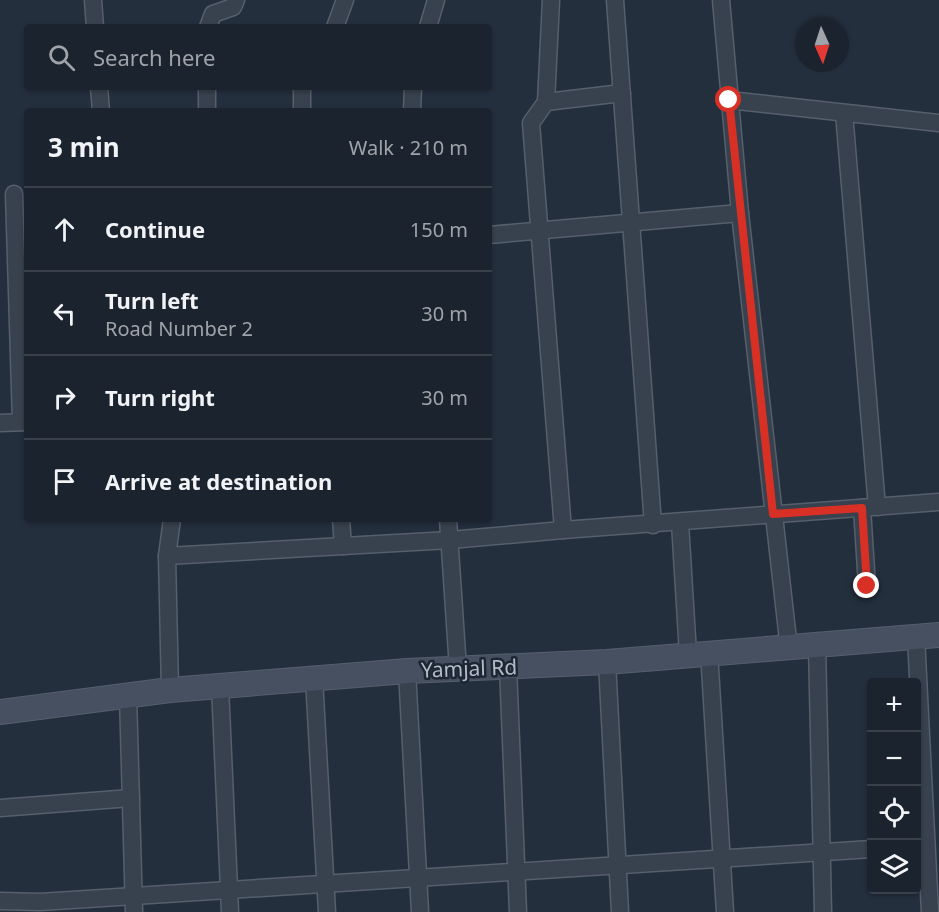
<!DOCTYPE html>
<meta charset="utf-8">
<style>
body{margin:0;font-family:"Noto Sans",sans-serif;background:#242b36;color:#f1f3f6}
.controls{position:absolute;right:18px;bottom:18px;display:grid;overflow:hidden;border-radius:6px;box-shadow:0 2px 4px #0004}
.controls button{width:54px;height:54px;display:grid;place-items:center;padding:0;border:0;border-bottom:2px solid #39404a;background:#1b232e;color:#f1f3f6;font:30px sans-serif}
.compass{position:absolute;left:795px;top:18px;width:54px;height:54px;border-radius:50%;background:#1b232e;box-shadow:0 2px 4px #0004;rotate:177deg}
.stop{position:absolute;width:18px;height:18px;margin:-14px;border:4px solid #d93025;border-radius:50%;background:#fff}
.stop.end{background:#d93025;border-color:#fff;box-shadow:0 2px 6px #0008}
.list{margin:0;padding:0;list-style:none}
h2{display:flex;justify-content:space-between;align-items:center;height:78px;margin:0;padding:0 24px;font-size:26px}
h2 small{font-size:20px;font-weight:400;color:#a0a4aa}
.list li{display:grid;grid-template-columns:39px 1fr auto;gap:18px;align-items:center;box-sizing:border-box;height:84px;padding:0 24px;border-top:2px solid #39404a}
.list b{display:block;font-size:22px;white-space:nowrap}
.list p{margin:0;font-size:20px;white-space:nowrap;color:#a0a4aa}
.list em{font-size:20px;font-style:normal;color:#a0a4aa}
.icon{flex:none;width:33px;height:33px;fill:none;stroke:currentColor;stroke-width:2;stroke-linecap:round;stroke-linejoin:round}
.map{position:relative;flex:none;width:939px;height:912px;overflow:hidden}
.search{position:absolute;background:#1b232e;box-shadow:0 2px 4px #0004;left:24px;top:24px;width:468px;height:66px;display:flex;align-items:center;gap:15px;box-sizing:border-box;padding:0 21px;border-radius:6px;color:#a0a4aa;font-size:22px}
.panel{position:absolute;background:#1b232e;box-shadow:0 2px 4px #0004;left:24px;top:108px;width:468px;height:414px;border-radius:6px}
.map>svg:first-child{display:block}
</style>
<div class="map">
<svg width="939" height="912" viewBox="0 0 939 912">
<rect width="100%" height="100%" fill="#242f3e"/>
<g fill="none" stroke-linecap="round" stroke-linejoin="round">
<g stroke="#565f6c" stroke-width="19">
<g id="street">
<path d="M93,0L95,27"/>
<path d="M615,0L653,525"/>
<path d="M721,0L740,213L789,649"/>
<path d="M208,27L213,14L233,7L236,0"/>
<path d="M335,27L345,0"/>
<path d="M428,27L436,0"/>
<path d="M99,87L101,111"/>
<path d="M207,87V111"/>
<path d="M302,87V111"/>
<path d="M729,100L939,123"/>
<path d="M546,102L551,0"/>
<path d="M412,111L413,87"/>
<path d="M844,113L877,507"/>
<path d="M14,194L21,422"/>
<path d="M489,235L740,213"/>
<path d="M0,423L27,422"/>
<path d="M862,508L867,586"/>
<path d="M341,519L343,546"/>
<path d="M448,519L458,669"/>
<path d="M680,523L688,654"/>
<path d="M563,530L939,502"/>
<path d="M167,556L450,540L563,530L531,123L546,102L622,93"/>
<path d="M916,637L930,912"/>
<path d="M817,646L823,912"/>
<path d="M709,652L725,912"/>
<path d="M607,662L620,912"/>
<path d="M508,667L518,912"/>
<path d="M407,671L420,912"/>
<path d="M314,678L327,912"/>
<path d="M220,686L230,912"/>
<path d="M170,690L167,556L172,519"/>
<path d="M128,695L134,912"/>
<path d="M0,808L131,798"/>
<path d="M0,901L40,902L872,849"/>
</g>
</g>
<g stroke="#565f6c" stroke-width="26">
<path id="secondary" d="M0,712L170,690L407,671L607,662L939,635"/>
</g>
<use href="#street" stroke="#38414e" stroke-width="16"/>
<use href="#secondary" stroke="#465061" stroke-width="24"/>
</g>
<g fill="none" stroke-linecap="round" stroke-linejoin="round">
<path stroke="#d93025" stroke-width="8" d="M729,100L773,514L862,508L867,586"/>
</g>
<g text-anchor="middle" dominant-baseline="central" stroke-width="5" stroke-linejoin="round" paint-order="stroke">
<g font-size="21" fill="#b4bcc9" stroke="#1d2633">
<text transform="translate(469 668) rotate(-2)">Yamjal Rd</text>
</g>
</g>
</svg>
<div class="controls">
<button>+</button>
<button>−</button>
<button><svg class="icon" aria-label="locate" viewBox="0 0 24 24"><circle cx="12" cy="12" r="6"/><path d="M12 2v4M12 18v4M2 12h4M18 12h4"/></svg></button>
<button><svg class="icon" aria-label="layers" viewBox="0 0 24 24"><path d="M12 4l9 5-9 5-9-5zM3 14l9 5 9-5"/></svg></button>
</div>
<svg class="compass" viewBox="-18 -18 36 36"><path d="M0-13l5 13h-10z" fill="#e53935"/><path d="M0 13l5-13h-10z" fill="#a0a4aa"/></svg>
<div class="stop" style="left:729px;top:100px"></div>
<div class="stop end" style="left:867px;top:586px"></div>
<div class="search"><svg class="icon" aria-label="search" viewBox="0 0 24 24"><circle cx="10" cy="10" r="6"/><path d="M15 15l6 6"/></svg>Search here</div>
<section class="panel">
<h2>3 min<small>Walk · 210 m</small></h2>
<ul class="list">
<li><svg class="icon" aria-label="ahead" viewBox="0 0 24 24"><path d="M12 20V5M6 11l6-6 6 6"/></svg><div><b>Continue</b></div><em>150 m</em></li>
<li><svg class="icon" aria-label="left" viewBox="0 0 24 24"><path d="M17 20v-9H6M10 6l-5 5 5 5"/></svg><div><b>Turn left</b><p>Road Number 2</p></div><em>30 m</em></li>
<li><svg class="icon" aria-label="right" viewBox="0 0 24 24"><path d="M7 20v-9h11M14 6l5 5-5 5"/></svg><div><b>Turn right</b></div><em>30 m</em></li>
<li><svg class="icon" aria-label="arrive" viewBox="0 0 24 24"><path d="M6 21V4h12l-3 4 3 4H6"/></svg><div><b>Arrive at destination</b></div></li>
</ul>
</section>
</div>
